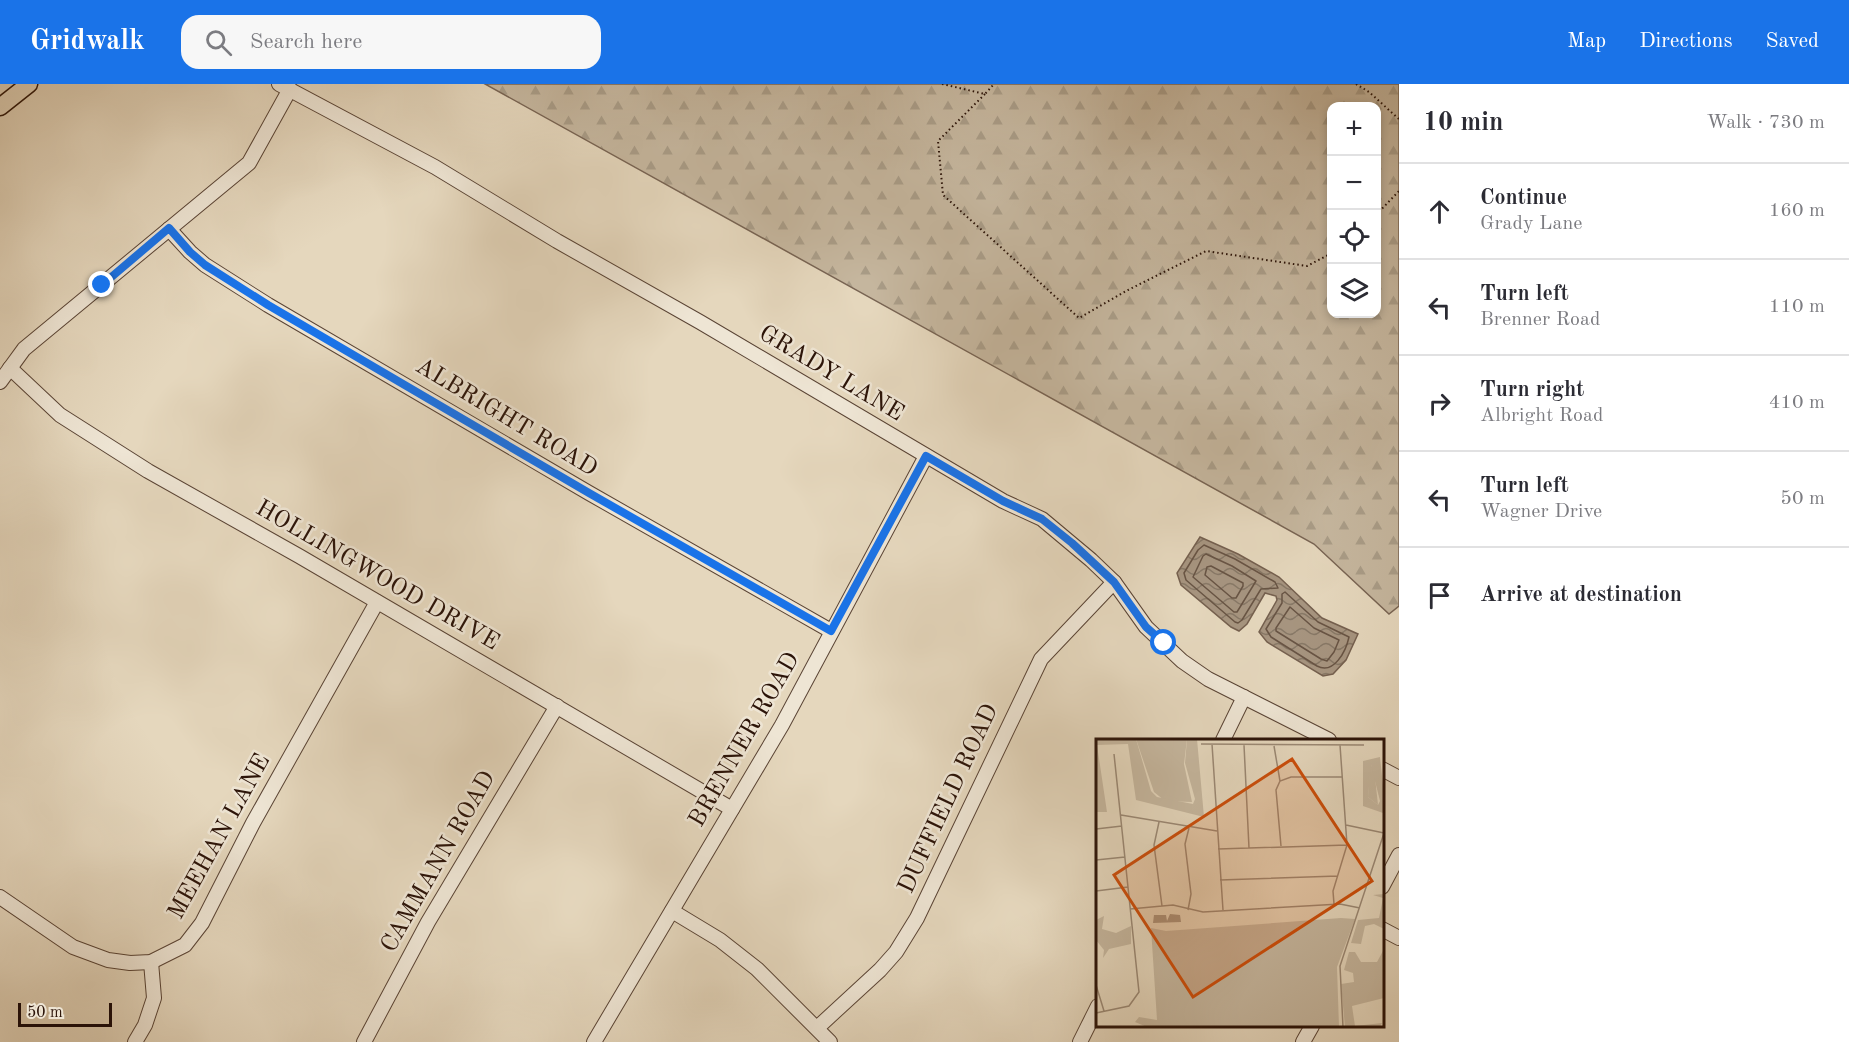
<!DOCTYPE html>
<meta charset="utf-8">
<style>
body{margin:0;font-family:"Old Standard TT",serif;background:#f7f7f7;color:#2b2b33}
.controls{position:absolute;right:18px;top:18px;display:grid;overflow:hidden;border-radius:12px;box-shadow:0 3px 9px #0003}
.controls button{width:54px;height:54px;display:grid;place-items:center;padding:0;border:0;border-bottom:2px solid #e1e1e2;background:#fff;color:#2b2b33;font:30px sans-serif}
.scale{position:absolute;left:18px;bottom:15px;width:94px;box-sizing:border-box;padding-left:6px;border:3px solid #2b1308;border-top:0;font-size:16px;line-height:21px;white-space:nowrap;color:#2b1308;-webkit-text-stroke:4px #eee5d4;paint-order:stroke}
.stop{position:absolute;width:18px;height:18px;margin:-14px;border:4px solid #1a73e8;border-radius:50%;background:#fff}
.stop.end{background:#1a73e8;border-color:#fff;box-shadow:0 2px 6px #0008}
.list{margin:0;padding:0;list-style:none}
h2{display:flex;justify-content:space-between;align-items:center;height:78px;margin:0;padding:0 24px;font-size:26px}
h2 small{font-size:20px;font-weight:400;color:#7c7c81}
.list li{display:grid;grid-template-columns:39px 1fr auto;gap:18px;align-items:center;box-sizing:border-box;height:96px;padding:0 24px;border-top:2px solid #e1e1e2}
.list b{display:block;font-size:22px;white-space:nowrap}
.list p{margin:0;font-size:20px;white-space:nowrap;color:#7c7c81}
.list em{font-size:20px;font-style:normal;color:#7c7c81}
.icon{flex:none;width:33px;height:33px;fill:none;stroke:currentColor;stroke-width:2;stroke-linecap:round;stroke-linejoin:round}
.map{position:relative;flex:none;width:1399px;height:958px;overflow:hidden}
header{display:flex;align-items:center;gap:36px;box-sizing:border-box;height:84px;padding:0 30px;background:#1a73e8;color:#fff}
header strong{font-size:28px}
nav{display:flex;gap:33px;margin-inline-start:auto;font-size:21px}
.search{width:420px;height:54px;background:#f7f7f7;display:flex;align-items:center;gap:15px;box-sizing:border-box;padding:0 21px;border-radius:18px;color:#7c7c81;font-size:22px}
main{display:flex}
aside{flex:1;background:#fff}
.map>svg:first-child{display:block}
</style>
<header>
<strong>Gridwalk</strong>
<div class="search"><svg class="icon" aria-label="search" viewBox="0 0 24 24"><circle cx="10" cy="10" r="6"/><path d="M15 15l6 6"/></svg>Search here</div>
<nav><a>Map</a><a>Directions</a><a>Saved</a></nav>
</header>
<main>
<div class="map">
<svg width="1399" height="958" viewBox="0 0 1399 958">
<defs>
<pattern id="forest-firs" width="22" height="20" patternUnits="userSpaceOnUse" patternTransform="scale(1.5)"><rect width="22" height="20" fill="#c5b69e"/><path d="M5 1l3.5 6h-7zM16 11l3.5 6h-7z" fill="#a99c87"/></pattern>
<pattern id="water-waves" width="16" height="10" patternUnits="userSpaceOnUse" patternTransform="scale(1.5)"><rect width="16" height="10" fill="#a6947f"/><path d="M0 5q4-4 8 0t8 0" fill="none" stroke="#877866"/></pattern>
</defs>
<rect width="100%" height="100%" fill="#e5d7bd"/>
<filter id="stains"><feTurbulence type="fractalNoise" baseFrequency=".00333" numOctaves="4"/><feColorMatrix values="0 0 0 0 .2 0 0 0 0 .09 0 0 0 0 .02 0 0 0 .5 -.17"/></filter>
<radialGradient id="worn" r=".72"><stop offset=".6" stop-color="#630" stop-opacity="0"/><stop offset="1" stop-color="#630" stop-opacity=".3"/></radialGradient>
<path fill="url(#forest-firs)" stroke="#786453" stroke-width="1.5" fill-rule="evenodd" d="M485,0H1399V522L1389,530L1314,460ZM1332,22H1376V230H1332Z"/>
<path fill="url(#water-waves)" stroke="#75604f" stroke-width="1.5" d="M1200,453L1238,470L1279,493L1322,534L1358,550L1346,576L1333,590L1323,592L1267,558L1259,548L1277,516L1276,512L1265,509L1247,540L1239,547L1231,543L1181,501L1177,489Z"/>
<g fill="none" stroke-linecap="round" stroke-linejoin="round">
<g stroke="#685444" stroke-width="1.5">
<path d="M1204,461L1235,475L1275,498L1278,504L1261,505L1242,536L1238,539L1235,538L1186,496L1184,489L1198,466Z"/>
<path d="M1206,470L1232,482L1256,497L1237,528H1234L1193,493L1203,472Z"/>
<path d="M1211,482L1243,499V502L1236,514H1232L1205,491L1207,483Z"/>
<path d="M1285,508L1318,538L1349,553C1346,567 1334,591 1317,582L1271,553L1266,545L1282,519V510Z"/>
<path d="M1290,523L1314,544L1339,556L1334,568L1327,577L1321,575L1276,547V544Z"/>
</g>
<g stroke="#5a4435" stroke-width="16">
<g id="minor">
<path d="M279,0L435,83L557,157L700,238L1003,417L1042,435L1091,476L1114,498L1146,543L1182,577L1208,595L1329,656"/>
<path d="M169,145L190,168L205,181L268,221L589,409L831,547"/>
<path d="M10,284L60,331L148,387L299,472L732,725"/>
<path d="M0,298L24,265L249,79L290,5"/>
<path d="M1223,656L1244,613"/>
<path d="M1382,685L1399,694"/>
<path d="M1382,803L1399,771"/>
<path d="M0,813L73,863L108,876L130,879L151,878L185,861L202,839L253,739L377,518"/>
<path d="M672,827L720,856L757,885L830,958"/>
<path d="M1382,845L1399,854"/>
<path d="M817,944L880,886L896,868L917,834L1041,575L1114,498"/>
<path d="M135,958L145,941L154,914L151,878"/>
<path d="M364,958L428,838L557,622"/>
<path d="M594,958L782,641L926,372"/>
<path d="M1080,958L1098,922"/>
<path d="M1303,958L1312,942"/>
</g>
</g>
<g stroke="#2b1308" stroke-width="19">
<path id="major" d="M0,23L29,0"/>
</g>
<g stroke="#2b1308" stroke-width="2" stroke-dasharray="1.5 3" stroke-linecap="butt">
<path d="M942,0L985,10L994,0"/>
<path d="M1356,0L1369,8L1399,35"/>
<path d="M985,10L938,57L943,111L1079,234L1128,206L1206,167L1307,182L1332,169"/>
<path d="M1376,131L1399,107"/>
</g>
<use href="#minor" stroke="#eee5d4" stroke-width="14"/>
<use href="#major" stroke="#e5d7bd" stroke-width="16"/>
</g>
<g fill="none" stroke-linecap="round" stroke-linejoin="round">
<path stroke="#1a73e8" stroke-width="8" d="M102,201L169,144L190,168L205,181L268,221L589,409L831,547L926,372L1003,417L1042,435L1072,459L1114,498L1146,543L1164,559"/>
</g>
<g text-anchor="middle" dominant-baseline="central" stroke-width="5" stroke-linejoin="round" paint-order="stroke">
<g font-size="24" fill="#2b1308" stroke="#eee5d4">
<text transform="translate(831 290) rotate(31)">GRADY LANE</text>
<text transform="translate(506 334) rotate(31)">ALBRIGHT ROAD</text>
<text transform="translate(377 492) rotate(30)">HOLLINGWOOD DRIVE</text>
<text transform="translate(745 656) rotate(-60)">BRENNER ROAD</text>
<text transform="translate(949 715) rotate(-65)">DUFFIELD ROAD</text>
<text transform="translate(220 753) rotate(-61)">MEEHAN LANE</text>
<text transform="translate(439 778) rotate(-60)">CAMMANN ROAD</text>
</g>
</g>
<g transform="translate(1096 655)">
<rect width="288" height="288" fill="#e5d7bd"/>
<path d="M40,0H91L88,25L96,63L69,62L58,53ZM274,26L278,29L282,66L272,58Z" fill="#c5b69e"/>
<path d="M0,0H40L55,52L61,58L97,65L99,60L89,24L91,0H101L108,78L40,61L32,5L1,6L11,73H0ZM78,0L74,37L82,60L71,56L57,3L46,1ZM284,18L288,56L287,74L267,67V22ZM275,26L284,62L282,66L272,58ZM288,155V190L278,185L269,187L265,205L255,204L262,181L283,179L287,159L277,156ZM8,177L6,190L20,194L35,187V205L13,210L7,219L8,211L0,201V181ZM245,179L259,180L241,228L243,288H51L39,283L43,278L61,281L55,189L70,192ZM288,210V259L256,267L259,287L286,284L284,288H249L245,245L258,243L257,234L248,231L253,213H259L265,223H281Z" fill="#c5b69e" fill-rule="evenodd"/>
<path d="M74,175L84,176L85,183L57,184L58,176H70L71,182Z" fill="#a6947f"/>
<path fill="none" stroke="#9b8975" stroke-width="1.5" d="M105,5L268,6M116,5L127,171M148,6L153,109M178,7L184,42M25,76L121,92M63,83L58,106L66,167M250,86L288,94M0,90L26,87M185,107L180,51L184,42L195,38H246M122,110L251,106M0,121L29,118M124,141L242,137M0,152L32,148M238,165L237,152L251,106L244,6M34,170L77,166L107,173L244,165L264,169M92,171L95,155L89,105L93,89M0,246L8,272M0,274L33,267L43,253L18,15M247,288L244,227L288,94"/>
<path fill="#cc4e0b" fill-opacity="0.15" stroke="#cc4e0b" stroke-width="3" d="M196,20L276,142L97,258L18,136Z"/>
<rect width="288" height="288" fill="none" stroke="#2b1308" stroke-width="3"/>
</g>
<rect width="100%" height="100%" filter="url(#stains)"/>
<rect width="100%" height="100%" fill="url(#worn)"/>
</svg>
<div class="controls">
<button>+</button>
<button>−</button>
<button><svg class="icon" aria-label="locate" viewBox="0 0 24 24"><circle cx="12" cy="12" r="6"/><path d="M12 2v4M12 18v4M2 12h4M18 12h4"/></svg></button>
<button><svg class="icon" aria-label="layers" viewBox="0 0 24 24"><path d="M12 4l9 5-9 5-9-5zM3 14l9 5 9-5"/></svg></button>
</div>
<div class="scale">50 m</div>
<div class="stop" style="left:1164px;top:559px"></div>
<div class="stop end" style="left:102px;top:201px"></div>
</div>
<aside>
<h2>10 min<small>Walk · 730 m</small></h2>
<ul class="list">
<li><svg class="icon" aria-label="ahead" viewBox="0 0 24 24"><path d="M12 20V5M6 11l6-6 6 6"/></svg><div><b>Continue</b><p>Grady Lane</p></div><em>160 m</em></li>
<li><svg class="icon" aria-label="left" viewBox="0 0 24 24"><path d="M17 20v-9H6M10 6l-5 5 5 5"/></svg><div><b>Turn left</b><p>Brenner Road</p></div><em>110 m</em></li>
<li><svg class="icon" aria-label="right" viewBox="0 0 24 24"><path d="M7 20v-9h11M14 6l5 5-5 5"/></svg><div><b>Turn right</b><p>Albright Road</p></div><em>410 m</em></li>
<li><svg class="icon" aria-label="left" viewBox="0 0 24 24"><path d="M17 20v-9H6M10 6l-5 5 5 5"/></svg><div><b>Turn left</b><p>Wagner Drive</p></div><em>50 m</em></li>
<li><svg class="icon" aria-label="arrive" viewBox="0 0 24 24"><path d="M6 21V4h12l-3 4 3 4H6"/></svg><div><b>Arrive at destination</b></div></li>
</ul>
</aside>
</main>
